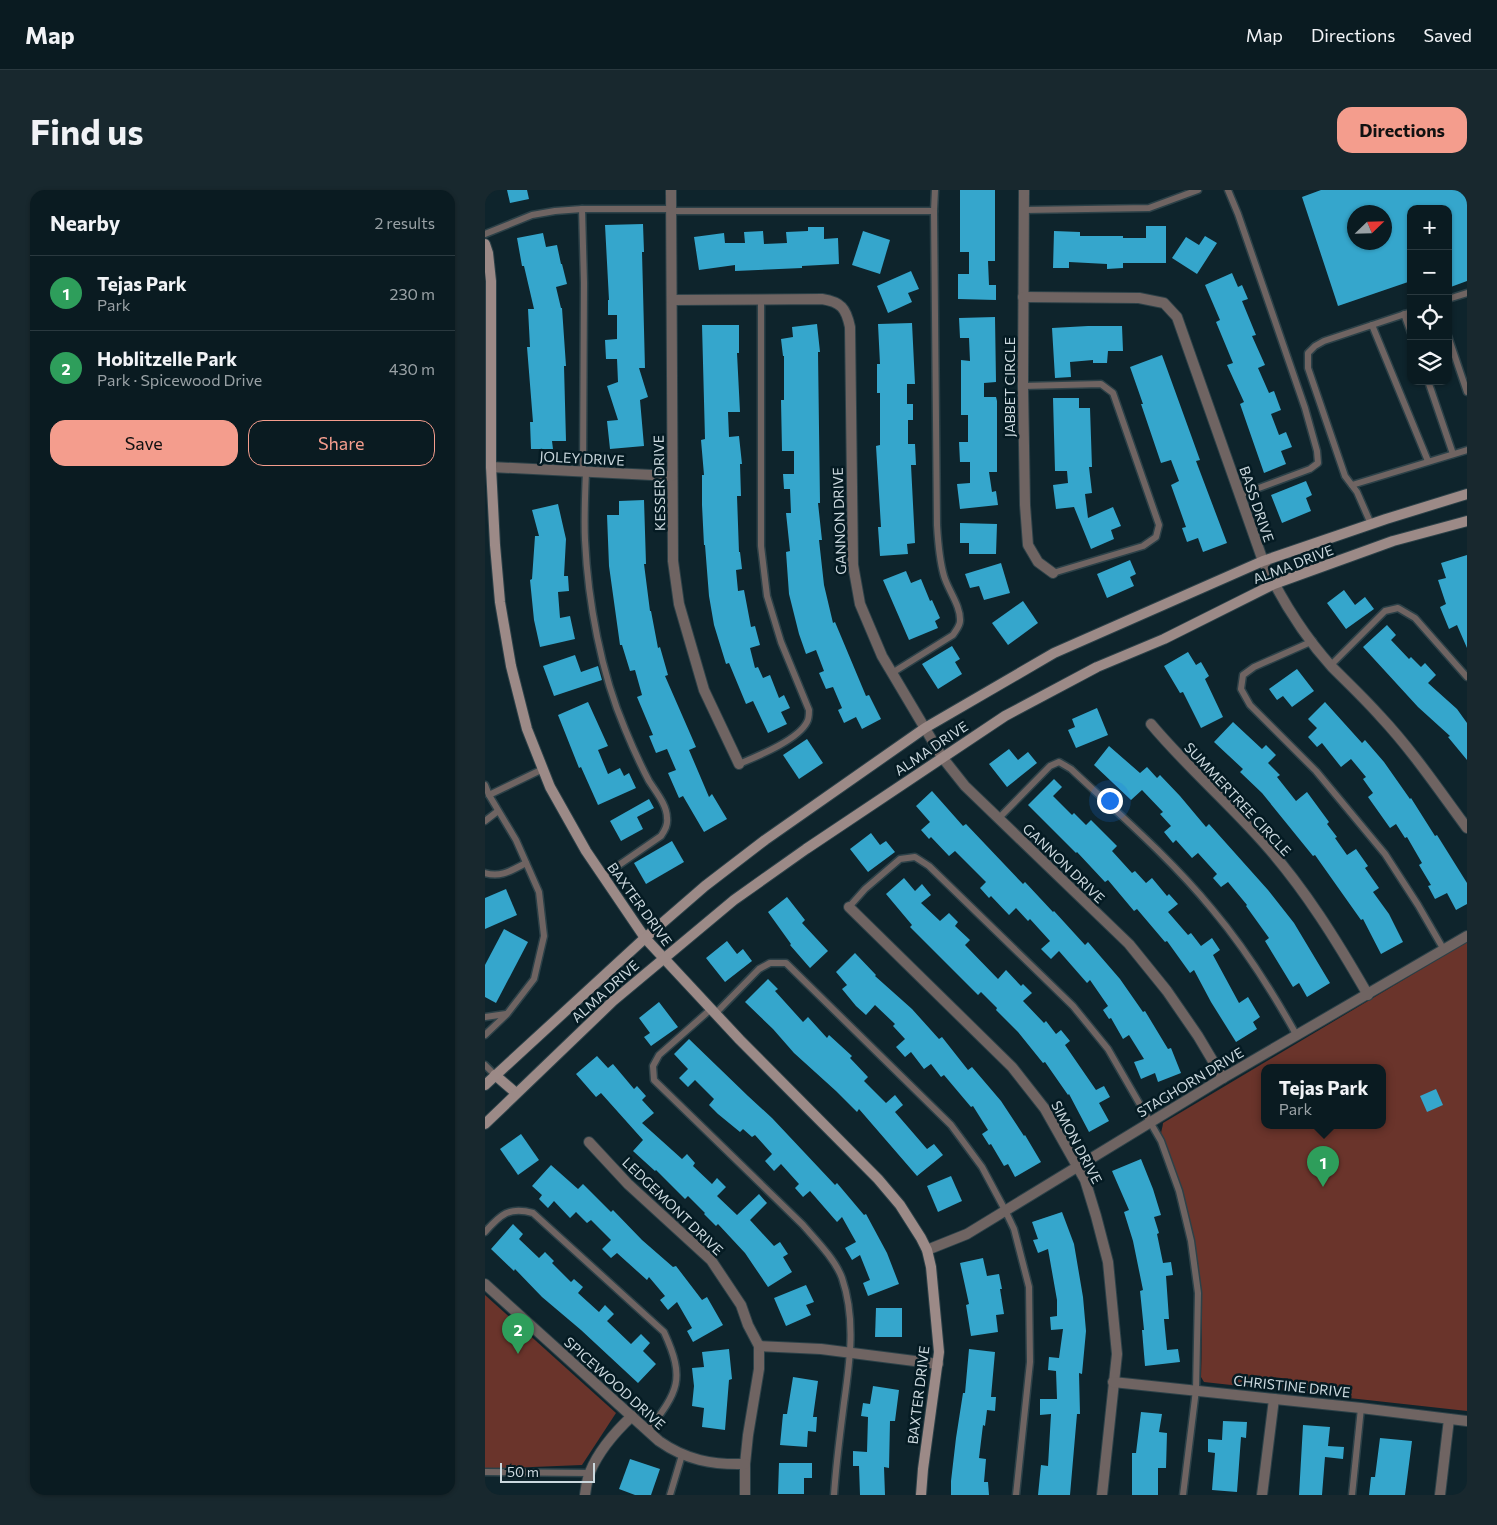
<!DOCTYPE html>
<meta charset="utf-8">
<style>
body{margin:0;font-family:Commissioner,sans-serif;background:#18282e;color:#f1f3f6}
.controls{position:absolute;right:15px;top:15px;display:grid;overflow:hidden;border-radius:10px;box-shadow:0 1px 4px #0004}
.controls button{width:45px;height:45px;display:grid;place-items:center;padding:0;border:0;border-bottom:1px solid #2a393f;background:#0a1b21;color:#f1f3f6;font:25px sans-serif}
.compass{position:absolute;left:862px;top:15px;width:45px;height:45px;border-radius:50%;background:#0a1b21;box-shadow:0 1px 4px #0004;rotate:67deg}
.scale{position:absolute;left:15px;bottom:12px;width:95px;box-sizing:border-box;padding-left:5px;border:2px solid #cbd8de;border-top:0;font-size:14px;line-height:18px;white-space:nowrap;color:#cbd8de;-webkit-text-stroke:4px #051b23;paint-order:stroke}
.you{position:absolute;left:624px;top:610px;width:18px;height:18px;margin:-12px;border:4px solid #fff;border-radius:50%;background:#1a73e8;box-shadow:0 0 0 8px #1a73e833}
.badge{display:grid;place-items:center;width:32px;height:32px;border-radius:50%;background:#f49d8d;color:#fff;font-size:16px;font-weight:700}
.pin{position:absolute;translate:-50% -41px;filter:drop-shadow(0 1px 2px #0008)}
.pin::after{content:'';position:absolute;top:26px;width:18px;height:15px;background:inherit;clip-path:polygon(0 0,100% 0,50% 100%)}
.popup{position:absolute;left:776px;top:874px;width:125px;height:65px;box-sizing:border-box;display:grid;place-content:center;border-radius:10px;background:#0a1b21;filter:drop-shadow(0 1px 4px #0005);font-size:16px;white-space:nowrap;color:#99a1a5}
.popup b{font-size:19px;color:#f1f3f6}
.popup::after{content:'';position:absolute;left:50%;top:100%;margin-left:-10px;border:10px solid transparent;border-top-color:#0a1b21}
.list{margin:0;padding:0;list-style:none}
h2{display:flex;justify-content:space-between;align-items:center;height:65px;margin:0;padding:0 20px;font-size:21px}
h2 small{font-size:16px;font-weight:400;color:#99a1a5}
.list li{display:grid;grid-template-columns:32px 1fr auto;gap:15px;align-items:center;box-sizing:border-box;height:75px;padding:0 20px;border-top:1px solid #2a393f}
.list b{display:block;font-size:19px;white-space:nowrap}
.list p{margin:0;font-size:16px;white-space:nowrap;color:#99a1a5}
.list em{font-size:16px;font-style:normal;color:#99a1a5}
.actions{display:flex;gap:10px;padding:15px 20px}
.actions a{flex:1;padding:11px 0;border:1px solid #f49d8d;border-radius:15px;text-align:center;font-size:18px;color:#f49d8d}
.actions .main{background:#f49d8d;color:#111}
.icon{flex:none;width:28px;height:28px;fill:none;stroke:currentColor;stroke-width:2;stroke-linecap:round;stroke-linejoin:round}
.map{position:relative;flex:none;width:982px;height:1305px;overflow:hidden;border-radius:15px}
header{display:flex;align-items:center;gap:30px;box-sizing:border-box;height:70px;padding:0 25px;background:#0a1b21;border-bottom:1px solid #2a393f}
header strong{font-size:24px}
nav{display:flex;gap:28px;margin-inline-start:auto;font-size:18px}
.intro{display:flex;align-items:center;justify-content:space-between;box-sizing:border-box;height:120px;padding:0 30px}
h1{margin:0;font-size:35px}
.button{padding:12px 22px;border-radius:15px;background:#f49d8d;color:#111;font-size:18px;font-weight:700}
main{display:flex;gap:30px;padding:0 30px}
aside{flex:1;background:#0a1b21;border-radius:15px;box-shadow:0 1px 4px #0004}
.map>svg:first-child{display:block}
</style>
<header>
<strong>Map</strong>
<nav><a>Map</a><a>Directions</a><a>Saved</a></nav>
</header>
<div class="intro"><h1>Find us</h1><a class="button">Directions</a></div>
<main>
<aside>
<h2>Nearby<small>2 results</small></h2>
<ul class="list">
<li><span class="badge" style="background:#2e9e5b">1</span><div><b>Tejas Park</b><p>Park</p></div><em>230 m</em></li>
<li><span class="badge" style="background:#2e9e5b">2</span><div><b>Hoblitzelle Park</b><p>Park · Spicewood Drive</p></div><em>430 m</em></li>
</ul>
<div class="actions"><a class="main">Save</a><a>Share</a></div>
</aside>
<div class="map">
<svg width="982" height="1305" viewBox="0 0 982 1305">
<rect width="100%" height="100%" fill="#0e242c"/>
<g fill="#6a342b" fill-rule="evenodd">
<path d="M982,752V1221L719,1192L716,1187C718,1125 717,1061 696,1002C692,991 675,952 676,944C676,941 678,936 678,933ZM779,878H897V936H779Z"/>
<path d="M0,1105L131,1223L97,1275L0,1279Z"/>
</g>
<g fill="#35a6cc" fill-rule="evenodd">
<path d="M22,0H42L44,9L25,13Z"/>
<path d="M475,0H510V71H503L504,95H511V110L473,109V84H484V62H475Z"/>
<path d="M836,0H982V91L963,98V19H926V91L853,116L817,7ZM870,22H900V52H870Z"/>
<path d="M158,34L159,62H157L160,178H154L163,207L155,210L159,256L125,259L122,231L133,230L122,196L133,192L132,169H121L120,150L132,149V125H123V110H124L120,35Z"/>
<path d="M661,36H681V73H638V78L622,79V74L584,72V78H568L569,41L595,42V46H638V48H661Z"/>
<path d="M323,37H339V49L353,48L354,74L317,76V78L250,81V75L214,80L209,47L239,43L240,53H260L259,42L278,41L279,54L302,53L301,42L323,41Z"/>
<path d="M378,41L405,50L395,84L367,75Z"/>
<path d="M58,43L61,57L72,55L76,74H77L82,94L71,97L76,118H77L81,176H79L81,251H67L68,259H46L45,232H48L42,157H45L43,119H49L39,76H37L32,48Z"/>
<path d="M720,46L732,53L712,84L687,68L701,47L714,55Z"/>
<path d="M426,81L434,99L423,103L427,112L403,123L392,96Z"/>
<path d="M747,83L753,97L757,95L763,109L757,111L771,145L767,146L780,175L773,178L784,203L789,201L796,220L786,224L794,245L801,242L807,257L796,261L801,274L779,283L755,214L759,212L742,175L748,173L731,132L735,130L720,95Z"/>
<path d="M510,127L511,192L499,193V207H511L512,211V282H504L507,302L511,301L513,315L475,319L472,294L485,293V272H475L474,252H483V225H476V170L485,171L484,148H475L474,128Z"/>
<path d="M427,133L430,194H422V214H428V230H423V254H430L431,275H426L430,353L422,354L423,364L395,366L393,337H396L391,256L395,255V203H392V174H395L393,134Z"/>
<path d="M332,134L335,162H333L335,313H333L337,350H334L339,395L348,433L350,432L381,506L384,505L396,529L377,539L371,527L359,533L353,520L357,518L348,497L341,499L334,483L339,481L331,460L321,464L314,444L304,404L301,362L305,361L301,323H306L305,299H299L298,284H309V261H297L296,210H299V166H298L296,149L308,147L307,137Z"/>
<path d="M217,135H254V163H252L255,222H243L244,247L254,246L257,274H255L256,306H252L254,362H255L257,379L251,380L253,401L259,400L266,437L270,436L275,455L265,458L270,478L273,477L278,488L285,485L294,508L299,505L305,518L296,522L302,534L283,543L268,511L261,514L244,473L241,474L229,435L224,406L220,355H219L217,315V285H219L216,250L220,249Z"/>
<path d="M603,136H637L638,161H623L622,173H608V170L585,172L586,187L570,188L567,138Z"/>
<path d="M677,165L715,270L711,271L742,353L718,362L713,348L702,352L697,338L701,337L686,295L694,291L686,270L676,273L656,214H658L645,177Z"/>
<path d="M568,208H594V218H605L607,277H604L607,303L600,304L603,328L628,317L636,336L626,340L629,349L606,359L589,317L571,319L568,295L583,293L582,281H570Z"/>
<path d="M821,291L827,305L821,308L826,321L797,333L786,305Z"/>
<path d="M159,310L161,374H159L165,421H166L173,458L175,457L183,485L180,486L211,557L204,560L224,607L227,604L242,629L219,642L198,606L194,608L183,583L191,580L182,559L171,563L164,546L168,545L152,507L157,505L150,480L145,481L137,455H135L124,376L122,325H134V311Z"/>
<path d="M73,314L81,349L79,386H83L84,401L73,402L75,428L85,426L90,449L55,457L49,430L45,390L47,389L50,346H54L47,320Z"/>
<path d="M475,333L512,334L511,364H484V353H475Z"/>
<path d="M982,365V458L972,435L964,439L955,417L961,414L953,390L961,388L956,373Z"/>
<path d="M645,370L651,384L645,387L649,396L622,408L612,384Z"/>
<path d="M516,373L525,403L499,410L494,396L485,398L480,384Z"/>
<path d="M421,381L426,393L436,389L445,411L447,410L455,428L450,431L453,438L424,450L398,390Z"/>
<path d="M859,400L870,415L880,407L889,419L861,439L842,413Z"/>
<path d="M538,411L553,433L523,455L507,433Z"/>
<path d="M902,435L911,445L906,450L924,469L926,467L936,477L940,473L951,485L943,493L972,519L982,533V570L963,547L965,546L933,517L878,457Z"/>
<path d="M467,456L475,469L470,472L477,484L453,499L437,474Z"/>
<path d="M703,462L711,475L716,472L724,486L720,489L738,527L716,538L698,502L695,503L679,476Z"/>
<path d="M90,465L96,482L113,476L117,490L69,506L58,476Z"/>
<path d="M812,479L829,501L807,517L798,506L792,510L784,499Z"/>
<path d="M103,512L123,556L113,560L123,584L135,578L139,586L144,583L151,598L113,615L96,577L94,578L73,525Z"/>
<path d="M840,512L877,553L880,550L899,572L925,609L926,608L950,646L952,645L982,693V714L971,720L962,703L950,709L943,696L946,695L934,675L937,673L922,647L920,648L911,634L905,638L883,607L888,603L878,589L881,587L866,569L856,577L837,553L832,557L823,547L832,538L823,529Z"/>
<path d="M612,518L623,545L591,558L583,540L590,537L587,529Z"/>
<path d="M748,532L777,559L781,555L791,565L783,573L795,585L792,587L811,611L822,602L844,632L842,634L852,647L850,648L862,665L871,659L883,676L880,678L894,698L888,702L904,724L918,752L896,764L878,729L876,730L830,665L828,666L777,603L755,582L758,579L729,552Z"/>
<path d="M322,549L338,573L314,589L298,565Z"/>
<path d="M624,556L655,583L662,577L672,588L675,585L695,606L721,637L724,634L783,700L809,733L845,793L822,807L814,793L808,797L780,751L784,748L761,716L762,715L743,692L736,697L728,688L732,684L713,663L707,668L691,650L688,653L679,642L686,636L675,624L678,622L657,600L646,610L609,575Z"/>
<path d="M524,559L533,570L543,562L552,573L522,597L504,574Z"/>
<path d="M569,589L577,597L568,606L587,625L589,623L601,635L606,630L632,656L627,661L647,683L650,681L661,693L667,688L682,706L684,704L693,714L683,722L703,745L706,743L716,756L727,748L735,760L728,765L754,813L763,807L775,827L768,832L772,839L751,852L726,812L709,780L705,783L682,751L680,752L652,719L649,721L623,690L620,692L592,662L591,663L543,615Z"/>
<path d="M447,601L478,636L481,634L538,694L540,692L568,722L569,721L600,755L603,752L635,789L658,822L660,821L683,859L686,858L696,883L673,892L670,883L656,889L649,872L659,869L644,845L638,849L626,828L624,829L618,820L623,816L605,790L602,793L574,761L566,769L556,759L565,751L545,729L543,731L531,718L524,725L506,706L504,708L495,698L501,692L470,661L464,666L446,647L444,649L436,640L445,632L431,616Z"/>
<path d="M164,609L169,618L152,627L158,639L136,651L125,631Z"/>
<path d="M386,643L395,655L401,651L410,662L383,682L365,659Z"/>
<path d="M187,651L199,672L161,694L149,673Z"/>
<path d="M419,688L430,701L437,694L446,705L436,713L455,731L464,723L473,732L470,736L485,750L480,755L513,789L521,780L536,796L538,794L547,803L538,811L559,833L561,831L571,844L576,840L585,851L580,855L611,900L619,896L625,907L614,913L624,931L604,942L584,904L583,905L560,872L558,873L533,842L511,820L512,818L496,802L493,805L425,737L427,735L401,704Z"/>
<path d="M21,699L32,725L0,739V708Z"/>
<path d="M302,707L320,730L317,733L343,761L325,778L305,755L306,754L283,722Z"/>
<path d="M19,739L43,752L11,813L0,807V775Z"/>
<path d="M242,751L252,764L258,759L267,771L240,792L221,768Z"/>
<path d="M370,763L391,785L390,786L427,819L454,849L457,847L483,880L487,877L516,911L539,946L540,945L556,972L530,987L523,974L519,976L506,954L504,955L497,944L503,940L488,916L486,917L459,885L456,887L446,874L439,879L426,862L420,867L411,857L420,849L408,836L410,834L390,815L381,825L371,816L357,799L362,795L351,782Z"/>
<path d="M283,789L293,799L290,801L318,832L323,827L342,848L344,845L367,866L365,868L383,887L379,891L401,913L410,905L418,915L410,922L442,959L449,954L458,965L432,986L374,919L372,922L351,901L309,863L288,839L260,812Z"/>
<path d="M174,812L193,837L166,856L159,847L165,843L154,828Z"/>
<path d="M204,849L263,906L287,928L350,995L352,993L379,1025L381,1024L402,1063L414,1094L383,1106L378,1093L385,1090L375,1065L367,1070L360,1058L371,1052L357,1027L352,1032L325,1001L318,1007L310,998L314,994L296,974L289,981L280,971L287,964L270,945L267,947L258,939L255,942L233,924L224,915L229,909L210,890L203,897L194,888L203,879L189,864Z"/>
<path d="M112,866L123,878L128,874L149,899L152,896L161,906L157,910L169,923L157,933L197,969L202,964L210,973L208,976L227,994L232,988L241,997L232,1006L252,1025L274,1004L282,1013L265,1030L289,1056L295,1052L303,1064L298,1067L307,1082L283,1097L260,1063L233,1034L231,1036L219,1024L220,1023L203,1006L200,1009L171,980L170,981L148,961L158,950L116,903L111,907L91,884Z"/>
<path d="M951,899L958,915L942,922L935,906Z"/>
<path d="M36,944L54,970L33,985L15,959Z"/>
<path d="M656,969L668,999L676,1025L669,1027L674,1043L672,1044L678,1073L686,1072L688,1085L681,1086L684,1129H679L682,1160L693,1159L695,1172L660,1176L657,1140H659L655,1101L658,1100L648,1051L639,1022L644,1020L627,981Z"/>
<path d="M66,975L93,999L98,994L126,1022L128,1020L157,1050L188,1077L191,1076L217,1110L222,1107L238,1135L208,1152L202,1141L207,1138L192,1112L183,1120L175,1110L180,1106L164,1087L162,1090L132,1063L126,1068L117,1059L126,1050L106,1030L102,1033L91,1022L85,1028L69,1011L63,1018L54,1009L57,1005L47,996Z"/>
<path d="M466,986L477,1011L453,1022L442,996Z"/>
<path d="M577,1022L589,1054L598,1107L601,1141L597,1184L594,1183L595,1224H592L585,1305H553L556,1275L563,1276L566,1224L555,1225V1209H572L571,1181L563,1180L564,1167L574,1168L578,1139L566,1140L565,1127L572,1126V1110L563,1059L553,1063L548,1050L553,1049L547,1032Z"/>
<path d="M28,1034L38,1044L34,1049L54,1068L60,1062L69,1071L67,1073L86,1092L89,1089L98,1097L93,1103L114,1122L120,1115L129,1124L122,1131L146,1154L156,1144L165,1153L158,1161L171,1174L153,1193L96,1140L57,1107L30,1079L29,1081L6,1059Z"/>
<path d="M498,1068L502,1086L514,1084L517,1099H515L519,1124L511,1125L513,1142L486,1146L481,1115L484,1114L475,1073Z"/>
<path d="M321,1095L329,1112L321,1115L326,1125L301,1136L289,1108Z"/>
<path d="M391,1118H417V1147H390Z"/>
<path d="M244,1159L247,1189L244,1190L240,1240L217,1237L219,1218L207,1216L209,1196L207,1178L219,1177L217,1162Z"/>
<path d="M484,1159L510,1162L506,1207H511L510,1221L502,1220L500,1236L498,1235L494,1268L501,1269L499,1292H503L504,1305H466V1291L471,1248L478,1203H480Z"/>
<path d="M308,1187L333,1191L328,1227H332L331,1242L323,1241L322,1257L295,1255L298,1224H302Z"/>
<path d="M388,1196L414,1200L410,1231H405L404,1278L399,1277L400,1305H375L374,1276H368V1261L382,1262L383,1227L376,1226L378,1213L385,1214Z"/>
<path d="M656,1222L677,1224L674,1242L682,1243L681,1278H673V1305H647V1263H651Z"/>
<path d="M738,1231L762,1232L761,1248L756,1247L752,1302L727,1300L730,1263L723,1262V1249L737,1250Z"/>
<path d="M818,1235L845,1237L843,1256L859,1257L858,1269L840,1267L837,1305H814Z"/>
<path d="M895,1248L927,1251L920,1305H884L886,1287H890Z"/>
<path d="M145,1269L175,1279L166,1305H150L134,1299Z"/>
<path d="M294,1273H327V1288H319V1304H293Z"/>
</g>
<g fill="none" stroke-linecap="round" stroke-linejoin="round">
<g stroke="#2c4148" stroke-width="9">
<g id="lane">
<path d="M743,0L753,24L820,218L832,261L833,273L825,279L755,305"/>
<path d="M97,19L99,93L98,282"/>
<path d="M539,20L664,18L713,0"/>
<path d="M186,21H449L450,0"/>
<path d="M0,44L47,25L70,21L97,19H186"/>
<path d="M963,109L982,103"/>
<path d="M919,124L926,143"/>
<path d="M887,135L943,271"/>
<path d="M963,146L982,202"/>
<path d="M943,191L968,264"/>
<path d="M538,196L616,194L628,203L674,335L671,347L658,356L568,383"/>
<path d="M101,282C100,304 99,328 100,350C103,412 116,483 140,539C147,556 155,574 164,591C171,602 182,615 182,628C183,635 180,640 176,646L118,686"/>
<path d="M867,295L982,260"/>
<path d="M886,334L872,302L860,286L823,178V163L830,156L839,151L926,122"/>
<path d="M828,451L769,477L758,485L756,499L765,515L831,581L900,664L933,715L959,760"/>
<path d="M846,475L900,421L913,418L930,428L982,487"/>
<path d="M407,483L468,445C471,440 475,436 475,431C476,416 463,400 459,386C454,369 453,352 452,335L449,21"/>
<path d="M254,574C273,566 313,550 322,532C324,529 324,524 324,520L296,452L282,406L276,356V109"/>
<path d="M0,595L4,605L31,650L54,702L59,746L49,789L22,824L0,845"/>
<path d="M4,605L58,579"/>
<path d="M513,629L565,576L574,572L586,579C634,624 685,668 727,719C760,758 787,801 812,846"/>
<path d="M0,631L13,621"/>
<path d="M0,683C16,688 27,680 41,673"/>
<path d="M364,717L380,699L415,669L430,667L444,676L588,816L623,859L676,951L694,1001L706,1051L713,1103L711,1200L698,1305"/>
<path d="M226,819L174,865L168,876L169,890L318,1035C331,1050 350,1069 357,1088C371,1129 365,1171 359,1213C355,1244 351,1274 349,1305"/>
<path d="M230,824L274,779L285,773H301L466,935L497,977L520,1020L529,1039L544,1097L545,1172L531,1305"/>
<path d="M0,827L21,824"/>
<path d="M0,875L10,885"/>
<path d="M0,1042C15,1025 24,1016 48,1023L179,1142C201,1190 193,1201 163,1241"/>
<path d="M0,1282L104,1283"/>
<path d="M185,1305L197,1265"/>
<path d="M867,1305L876,1218"/>
</g>
</g>
<g stroke="#2c4148" stroke-width="12">
<g id="street">
<path d="M186,0L188,371L194,414L219,500L254,574"/>
<path d="M539,0L538,196L540,315L543,355L553,372L568,383"/>
<path d="M538,107L654,108L679,113L692,127L778,371C796,409 819,446 847,477C863,493 880,509 895,526C927,560 954,600 982,638"/>
<path d="M187,110L337,109C356,112 361,118 365,137L368,375L375,414L397,466L457,567L480,596L644,754L682,801L713,846L738,888"/>
<path d="M6,277L187,286"/>
<path d="M666,534C701,576 742,611 778,652C820,699 852,751 883,805"/>
<path d="M364,717L527,877L560,919L600,990L611,1026L623,1072L632,1164L617,1305"/>
<path d="M104,952L143,994L226,1070L256,1115L263,1135L274,1156V1179L263,1245L260,1274V1305"/>
<path d="M442,1060L482,1044L738,888L982,746"/>
<path d="M0,1094L174,1251C201,1270 227,1275 260,1274"/>
<path d="M274,1156L336,1159L453,1174"/>
<path d="M628,1192L876,1218L982,1231"/>
<path d="M100,1305C101,1298 102,1289 105,1282C114,1260 130,1242 147,1226"/>
<path d="M777,1305L789,1209"/>
<path d="M955,1305L964,1229"/>
</g>
</g>
<g stroke="#2c4148" stroke-width="12">
<g id="secondary">
<path d="M0,54L3,63L6,91V277L10,355L15,412L26,476L42,539L65,597L101,661L160,748L255,850L393,989L415,1015L436,1048L442,1060L446,1077L454,1162L438,1279L436,1305"/>
<path d="M10,885L31,903"/>
<path d="M0,895L160,748L220,696L280,650L440,538L569,463L778,371L901,329L982,304"/>
<path d="M0,934L128,811L249,710L321,659L520,526L612,477L679,449L789,394L908,351L982,331"/>
</g>
</g>
<use href="#lane" stroke="#6f6462" stroke-width="6"/>
<use href="#street" stroke="#6f6462" stroke-width="10"/>
<use href="#secondary" stroke="#9c8a87" stroke-width="10"/>
</g>
<g text-anchor="middle" dominant-baseline="central" stroke-width="5" stroke-linejoin="round" paint-order="stroke">
<g font-size="14" fill="#cbd8de" stroke="#051b23">
<text transform="translate(524 197) rotate(-90)">JABBET CIRCLE</text>
<text transform="translate(97 268) rotate(3)">JOLEY DRIVE</text>
<text transform="translate(174 293) rotate(-91)">KESSER DRIVE</text>
<text transform="translate(772 314) rotate(71)">BASS DRIVE</text>
<text transform="translate(354 331) rotate(-92)">GANNON DRIVE</text>
<text transform="translate(808 374) rotate(-21)">ALMA DRIVE</text>
<text transform="translate(446 558) rotate(-34)">ALMA DRIVE</text>
<text transform="translate(753 609) rotate(47)">SUMMERTREE CIRCLE</text>
<text transform="translate(579 673) rotate(44)">GANNON DRIVE</text>
<text transform="translate(155 714) rotate(54)">BAXTER DRIVE</text>
<text transform="translate(120 801) rotate(-42)">ALMA DRIVE</text>
<text transform="translate(705 892) rotate(-31)">STAGHORN DRIVE</text>
<text transform="translate(592 952) rotate(62)">SIMON DRIVE</text>
<text transform="translate(188 1016) rotate(44)">LEDGEMONT DRIVE</text>
<text transform="translate(130 1193) rotate(42)">SPICEWOOD DRIVE</text>
<text transform="translate(807 1196) rotate(6)">CHRISTINE DRIVE</text>
<text transform="translate(433 1205) rotate(-83)">BAXTER DRIVE</text>
</g>
</g>
</svg>
<div class="controls">
<button>+</button>
<button>−</button>
<button><svg class="icon" aria-label="locate" viewBox="0 0 24 24"><circle cx="12" cy="12" r="6"/><path d="M12 2v4M12 18v4M2 12h4M18 12h4"/></svg></button>
<button><svg class="icon" aria-label="layers" viewBox="0 0 24 24"><path d="M12 4l9 5-9 5-9-5zM3 14l9 5 9-5"/></svg></button>
</div>
<svg class="compass" viewBox="-18 -18 36 36"><path d="M0-13l5 13h-10z" fill="#e53935"/><path d="M0 13l5-13h-10z" fill="#99a1a5"/></svg>
<div class="scale">50 m</div>
<div class="you"></div>
<div class="pin badge" style="left:838px;top:997px;background:#2e9e5b">1</div>
<div class="popup"><b>Tejas Park</b>Park</div>
<div class="pin badge" style="left:33px;top:1164px;background:#2e9e5b">2</div>
</div>
</main>
